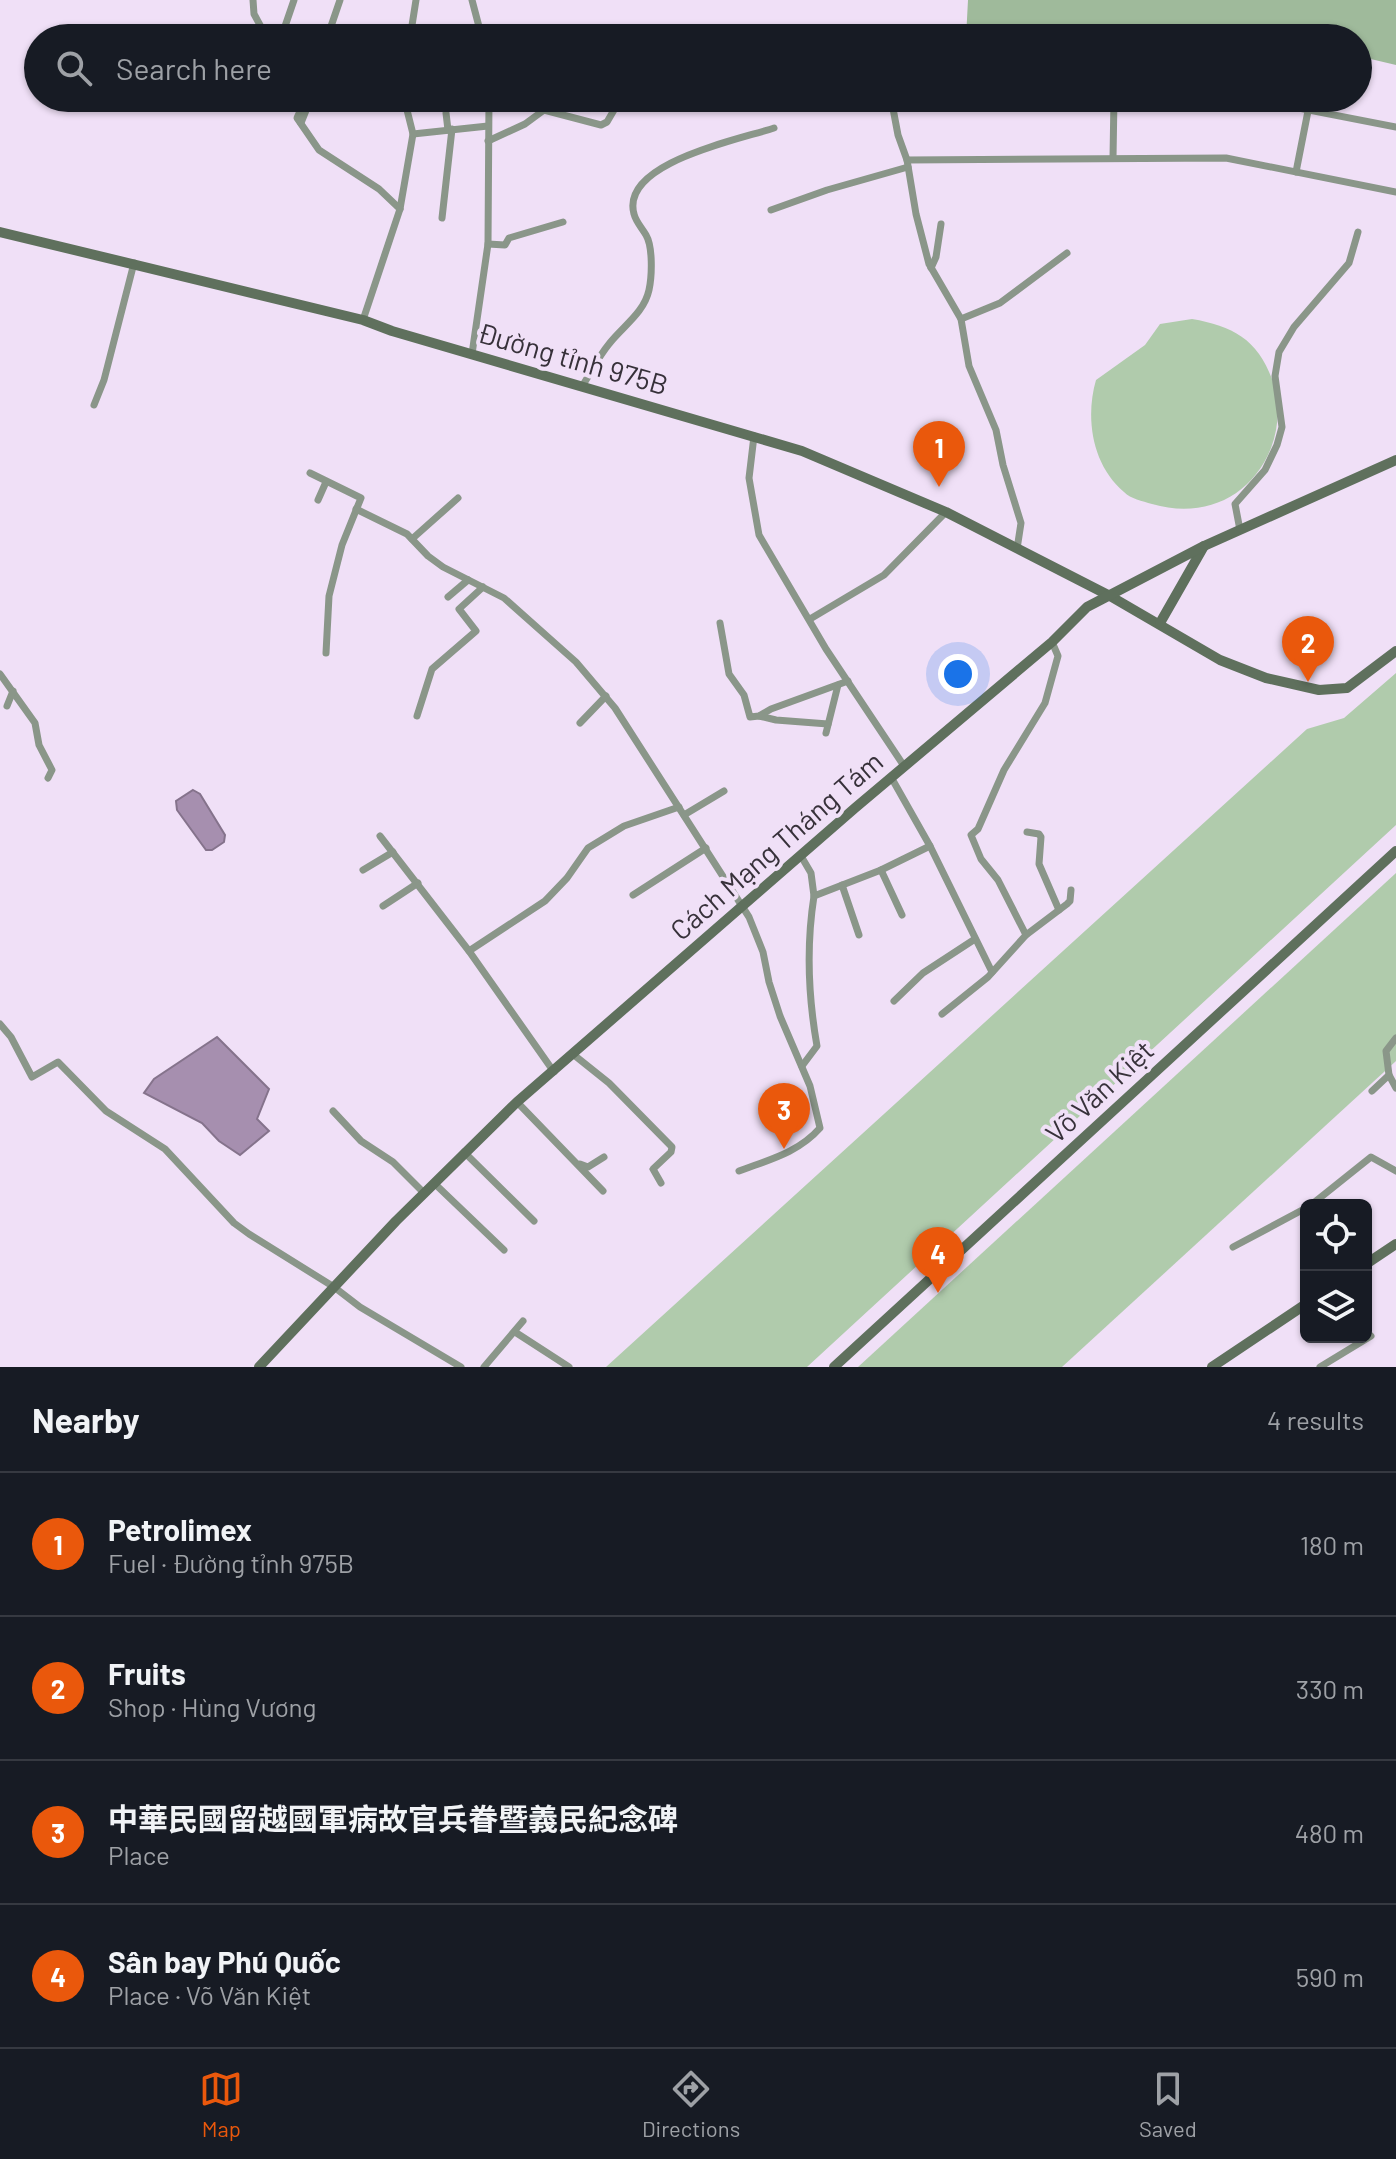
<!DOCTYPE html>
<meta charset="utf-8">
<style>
body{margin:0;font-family:Barlow,"Noto Sans SC",sans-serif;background:#242831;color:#f1f3f6}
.controls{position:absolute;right:24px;bottom:24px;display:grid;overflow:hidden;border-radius:12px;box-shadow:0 2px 6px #0004}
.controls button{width:72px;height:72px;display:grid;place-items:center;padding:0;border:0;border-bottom:2px solid #363941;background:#171b24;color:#f1f3f6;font:40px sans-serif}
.you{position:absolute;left:958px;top:674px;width:28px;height:28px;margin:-20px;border:6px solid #fff;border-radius:50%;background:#1a73e8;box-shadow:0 0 0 12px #1a73e833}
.badge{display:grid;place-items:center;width:52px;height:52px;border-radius:50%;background:#ea580c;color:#fff;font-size:26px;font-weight:700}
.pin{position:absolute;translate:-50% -66px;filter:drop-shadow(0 2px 4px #0008)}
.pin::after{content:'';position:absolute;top:42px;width:28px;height:24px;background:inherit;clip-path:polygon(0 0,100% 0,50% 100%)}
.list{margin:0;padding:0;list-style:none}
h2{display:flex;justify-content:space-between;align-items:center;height:104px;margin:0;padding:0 32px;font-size:34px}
h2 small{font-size:26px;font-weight:400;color:#9ea1a6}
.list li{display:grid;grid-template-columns:52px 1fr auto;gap:24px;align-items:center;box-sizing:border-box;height:144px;padding:0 32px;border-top:2px solid #363941}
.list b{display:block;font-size:30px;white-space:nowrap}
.list p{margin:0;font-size:26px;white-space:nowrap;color:#9ea1a6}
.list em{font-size:26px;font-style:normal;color:#9ea1a6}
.icon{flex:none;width:44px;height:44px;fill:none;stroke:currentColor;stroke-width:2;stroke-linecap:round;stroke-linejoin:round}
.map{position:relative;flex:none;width:1396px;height:1367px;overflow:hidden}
.search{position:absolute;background:#171b24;box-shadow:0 2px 6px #0004;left:24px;right:24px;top:24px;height:88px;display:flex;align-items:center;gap:20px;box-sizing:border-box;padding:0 28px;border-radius:44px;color:#9ea1a6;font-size:30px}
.sheet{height:680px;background:#171b24}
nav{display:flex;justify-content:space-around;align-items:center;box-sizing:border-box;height:112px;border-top:2px solid #363941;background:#171b24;font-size:22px;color:#9ea1a6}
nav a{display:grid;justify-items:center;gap:4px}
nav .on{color:#ea580c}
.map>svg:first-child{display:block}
</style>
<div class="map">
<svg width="1396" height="1367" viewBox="0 0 1396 1367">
<rect width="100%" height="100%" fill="#f0e0f7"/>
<g fill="#b0cbac">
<path d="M1192,319C1233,326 1259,340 1273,382C1280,404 1279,427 1271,448C1251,498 1203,519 1152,504C1142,501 1131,499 1124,492C1092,465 1085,418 1096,380L1145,345L1160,324Z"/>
<path d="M1396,673V825L807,1367H606L1307,729L1344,718Z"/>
<path d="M1396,873V1061L1062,1367H858Z"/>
</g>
<path fill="#9fba9b" d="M968,0H1396V65L1358,56V38H1287L1272,34L1192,38H966Z"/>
<g fill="#a68faf" stroke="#85738c" stroke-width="2">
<path d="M193,790L200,794L225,835L224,842L212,850H206L177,810L176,801Z"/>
<path d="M217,1037L269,1089L257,1119L269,1131L240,1155L219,1141L202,1123L144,1093L154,1079Z"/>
</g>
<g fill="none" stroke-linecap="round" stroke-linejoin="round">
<g stroke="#8a9689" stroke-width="7">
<path d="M253,0L254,14L267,38"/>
<path d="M472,0L482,38"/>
<path d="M281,38L294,0"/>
<path d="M327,38L340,0"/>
<path d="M410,38L416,0"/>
<path d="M306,98L297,118L319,150L379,189L400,209"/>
<path d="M891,98L898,135L907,160L916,214L929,264L961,319L969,366L996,430L1003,465L1021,523L1017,549"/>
<path d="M1247,98L1396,127"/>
<path d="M446,113L448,130"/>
<path d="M301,123L311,98"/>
<path d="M413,134L488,126"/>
<path d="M488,141L525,124L544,110L601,125L607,122L621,98"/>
<path d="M1113,158L1114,98"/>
<path d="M907,160L1226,158L1396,192"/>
<path d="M1296,172L1308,111"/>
<path d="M771,210L827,190L908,167"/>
<path d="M442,218L452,129"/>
<path d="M488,244L505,245L509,238L563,222"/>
<path d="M931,268L936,257L941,224"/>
<path d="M961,319L1000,303L1067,253"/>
<path d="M363,320L400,209L413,134L404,98"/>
<path d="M472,354L488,244L489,98"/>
<path d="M583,385C591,372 599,356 609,344C623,326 644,313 649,290C652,276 653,247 646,235C642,228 636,222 634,214C620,163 738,140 774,128"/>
<path d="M94,405L104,380L134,263"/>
<path d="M754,436L749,478L759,535L826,649L904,766"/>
<path d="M310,473L361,498L342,545L329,596L326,653"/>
<path d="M318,500L326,482"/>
<path d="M356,509L407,534L428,556L443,567L504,598L576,662L615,708L749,917L763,952L769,982L780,1016L810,1086L820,1128C798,1153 768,1160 739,1171"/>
<path d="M1240,530L1235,504L1265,470L1277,445L1282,427L1275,376L1279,352L1294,327L1349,263L1358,232"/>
<path d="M412,539L458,498"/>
<path d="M448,597L468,580"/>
<path d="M810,619L884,575L946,512"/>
<path d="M720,623L729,674L744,695L750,717L759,716L771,709L848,681"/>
<path d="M0,674L35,723L39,745L52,770L48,778"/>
<path d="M7,706L13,691"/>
<path d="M417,716L432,669L476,631L459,609L483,587"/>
<path d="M759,716L776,720L828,724"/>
<path d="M580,723L606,696"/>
<path d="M826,733L838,685"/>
<path d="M891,777L930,846L992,972"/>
<path d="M684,815L724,791"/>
<path d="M1027,832L1039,834L1041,837L1039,864L1059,910"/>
<path d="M380,836L469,951L554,1072"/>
<path d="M801,856L811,873L814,896L881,870L930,846"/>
<path d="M363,870L393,852"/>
<path d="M881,870L902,915"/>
<path d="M842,885L859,935"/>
<path d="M633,895L706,848"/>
<path d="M383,906L418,883"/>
<path d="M1026,935L998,880L981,859L971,835L978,829L1004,770L1045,703L1058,656L1052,642"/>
<path d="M469,951L545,901L567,878L588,848L624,826L679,807"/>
<path d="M894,1001L923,973L975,939"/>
<path d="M942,1014L988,977L1026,935L1067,904L1070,901L1071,890"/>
<path d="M0,1024L11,1037L32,1077L58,1062L106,1111L165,1149L234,1223L249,1234L334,1287L360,1307L461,1367"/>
<path d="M574,1055L609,1083L672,1147L671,1152L653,1169L661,1183"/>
<path d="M802,1066L817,1046C808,995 806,947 814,896"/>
<path d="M1389,1075L1396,1088"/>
<path d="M1372,1091L1389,1075L1386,1051L1396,1038"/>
<path d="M517,1102L603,1191"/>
<path d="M333,1111L361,1141L393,1162L424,1193"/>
<path d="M464,1152L534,1221"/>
<path d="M580,1164L588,1167L604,1157"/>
<path d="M434,1183L504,1250"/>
<path d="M1311,1205L1371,1157L1396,1171"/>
<path d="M1233,1247L1306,1208"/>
<path d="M515,1332L569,1367"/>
<path d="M484,1367L523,1321"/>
<path d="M1320,1367L1371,1336"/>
</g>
<g stroke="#5f705d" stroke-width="10">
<path d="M0,232L363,320L392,331L802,451L946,512L1110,596L1220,660L1266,678L1319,690L1347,688L1396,651"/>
<path d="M1160,623L1204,546"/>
<path d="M1366,1264L1396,1244"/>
<path d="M259,1367L396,1221L517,1102L855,808L1052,642L1087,607L1204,546L1396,460"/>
<path d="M834,1367L1396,851"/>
<path d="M1212,1367L1306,1304"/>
</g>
</g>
<g text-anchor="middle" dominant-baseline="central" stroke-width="8" stroke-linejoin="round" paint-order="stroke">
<g font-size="28" fill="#37313a" stroke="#f0e0f7">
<text transform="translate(573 358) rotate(16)">Đường tỉnh 975B</text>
<text transform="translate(776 845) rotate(-41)">Cách Mạng Tháng Tám</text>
<text transform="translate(1099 1091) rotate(-43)">Võ Văn Kiệt</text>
</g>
</g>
</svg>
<div class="controls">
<button><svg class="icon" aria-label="locate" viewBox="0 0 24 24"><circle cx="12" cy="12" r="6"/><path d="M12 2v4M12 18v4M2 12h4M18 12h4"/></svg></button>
<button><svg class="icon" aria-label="layers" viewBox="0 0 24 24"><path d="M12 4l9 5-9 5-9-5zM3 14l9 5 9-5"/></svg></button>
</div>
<div class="you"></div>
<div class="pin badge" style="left:939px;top:487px">1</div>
<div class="pin badge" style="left:1308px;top:682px">2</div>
<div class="pin badge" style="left:784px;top:1149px">3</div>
<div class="pin badge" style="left:938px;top:1293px">4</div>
<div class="search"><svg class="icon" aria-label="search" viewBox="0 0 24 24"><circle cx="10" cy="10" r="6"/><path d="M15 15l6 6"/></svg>Search here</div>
</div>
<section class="sheet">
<h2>Nearby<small>4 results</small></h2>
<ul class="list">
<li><span class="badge">1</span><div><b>Petrolimex</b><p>Fuel · Đường tỉnh 975B</p></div><em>180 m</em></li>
<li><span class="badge">2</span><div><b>Fruits</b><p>Shop · Hùng Vương</p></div><em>330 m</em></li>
<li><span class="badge">3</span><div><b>中華民國留越國軍病故官兵眷暨義民紀念碑</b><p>Place</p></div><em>480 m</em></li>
<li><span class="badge">4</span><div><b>Sân bay Phú Quốc</b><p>Place · Võ Văn Kiệt</p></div><em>590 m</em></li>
</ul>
</section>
<nav>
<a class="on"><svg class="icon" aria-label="map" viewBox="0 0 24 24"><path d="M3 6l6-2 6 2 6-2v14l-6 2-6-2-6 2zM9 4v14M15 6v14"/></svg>Map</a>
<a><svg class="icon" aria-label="directions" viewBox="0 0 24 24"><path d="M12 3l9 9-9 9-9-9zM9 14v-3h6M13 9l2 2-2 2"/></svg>Directions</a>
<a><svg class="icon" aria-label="saved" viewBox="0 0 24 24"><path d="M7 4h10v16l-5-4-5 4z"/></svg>Saved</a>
</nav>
